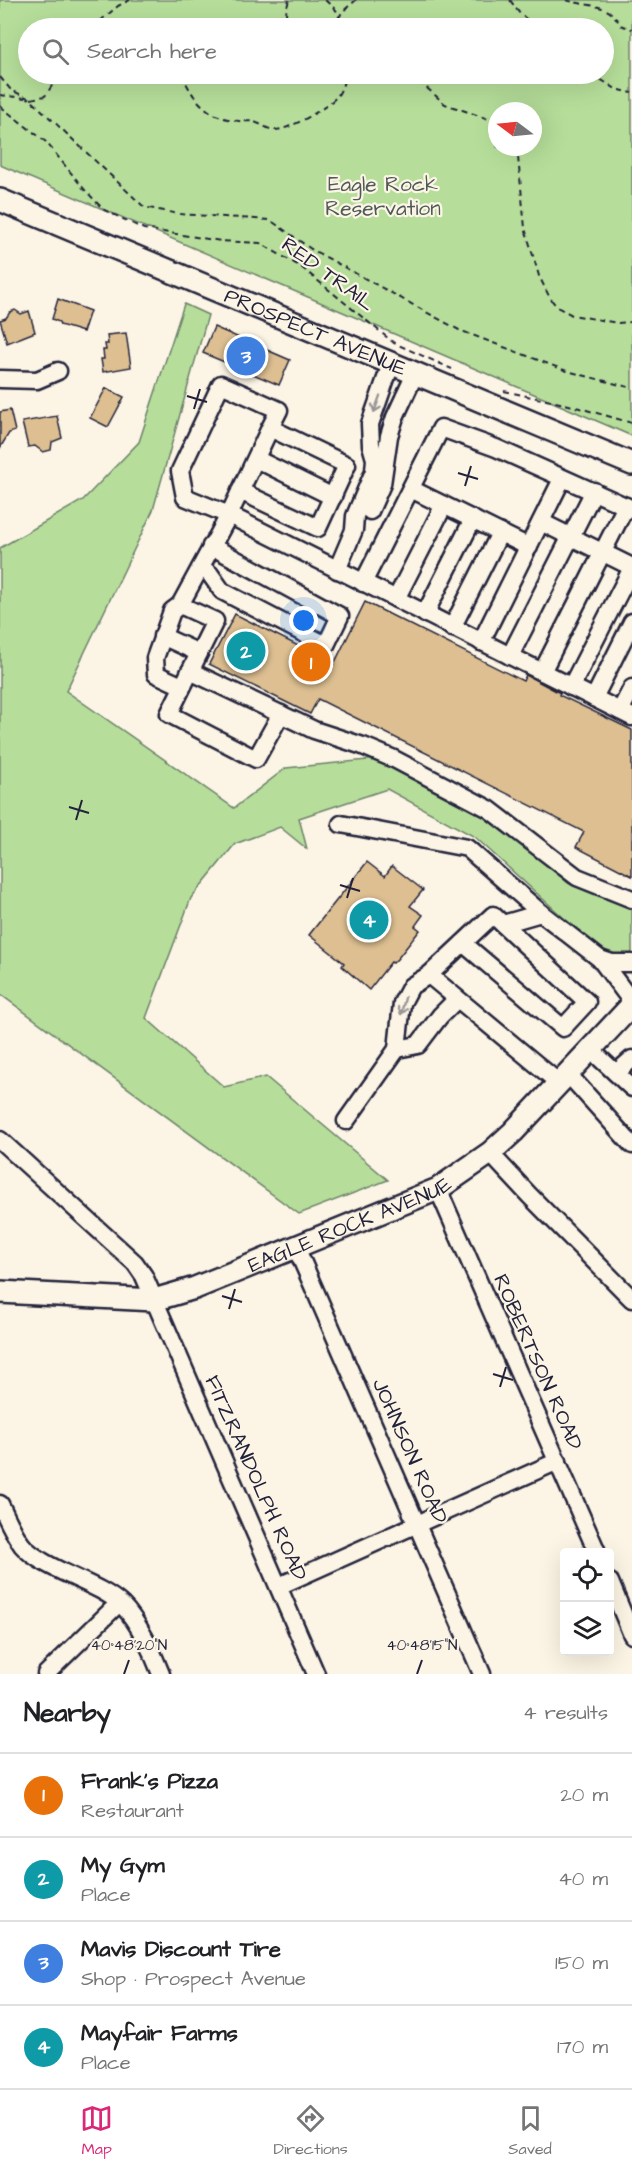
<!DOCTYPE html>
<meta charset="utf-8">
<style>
body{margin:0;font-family:"Architects Daughter",sans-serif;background:#f2f2f2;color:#202124}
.controls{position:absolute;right:18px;bottom:18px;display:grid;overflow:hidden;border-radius:6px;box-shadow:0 6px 24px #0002}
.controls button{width:54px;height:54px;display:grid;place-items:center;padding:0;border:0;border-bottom:2px solid #e0e0e0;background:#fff;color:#202124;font:30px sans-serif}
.compass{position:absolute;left:488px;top:102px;width:54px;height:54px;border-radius:50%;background:#fff;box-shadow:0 6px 24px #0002;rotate:286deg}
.you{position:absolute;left:304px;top:621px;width:21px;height:21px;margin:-15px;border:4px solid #fff;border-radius:50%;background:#1a73e8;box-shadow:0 0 0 9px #1a73e833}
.badge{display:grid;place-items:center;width:39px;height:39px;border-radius:50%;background:#db2777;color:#fff;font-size:20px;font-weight:700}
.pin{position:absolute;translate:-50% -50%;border:3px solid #fff;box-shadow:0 2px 6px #0006}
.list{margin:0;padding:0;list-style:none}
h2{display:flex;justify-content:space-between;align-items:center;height:78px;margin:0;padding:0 24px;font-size:26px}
h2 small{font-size:20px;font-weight:400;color:#757577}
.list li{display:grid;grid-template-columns:39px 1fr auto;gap:18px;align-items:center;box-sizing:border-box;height:84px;padding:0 24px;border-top:2px solid #e0e0e0}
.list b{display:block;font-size:22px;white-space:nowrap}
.list p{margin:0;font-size:20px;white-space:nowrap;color:#757577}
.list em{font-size:20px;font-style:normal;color:#757577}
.icon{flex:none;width:33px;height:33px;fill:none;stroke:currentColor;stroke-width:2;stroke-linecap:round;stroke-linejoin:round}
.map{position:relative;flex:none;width:632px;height:1674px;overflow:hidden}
.search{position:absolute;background:#fff;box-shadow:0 6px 24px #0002;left:18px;right:18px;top:18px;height:66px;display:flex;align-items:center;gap:15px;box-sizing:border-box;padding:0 21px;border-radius:33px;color:#757577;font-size:22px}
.sheet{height:414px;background:#fff}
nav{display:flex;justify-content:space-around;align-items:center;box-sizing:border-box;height:84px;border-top:2px solid #e0e0e0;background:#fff;font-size:16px;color:#757577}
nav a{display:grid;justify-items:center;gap:3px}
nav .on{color:#db2777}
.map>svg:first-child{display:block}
</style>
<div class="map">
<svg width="632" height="1674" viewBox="0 0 632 1674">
<rect width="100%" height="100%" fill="#fcf5e5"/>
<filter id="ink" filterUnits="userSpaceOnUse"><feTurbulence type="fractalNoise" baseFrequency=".0167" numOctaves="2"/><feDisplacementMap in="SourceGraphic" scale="12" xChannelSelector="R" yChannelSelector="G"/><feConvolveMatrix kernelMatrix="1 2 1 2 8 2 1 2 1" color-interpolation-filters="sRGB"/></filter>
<g filter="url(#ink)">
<g fill="#b6de9a" stroke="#6c806a" stroke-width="1.5" fill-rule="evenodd">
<path d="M0,0H632V436L0,165ZM28,28H604V74H28ZM497,111H533V147H497Z"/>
<path d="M184,304L208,315L153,510L66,691L234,808L286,768L388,758L484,807L568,883L632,906V958L599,950L475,837L387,789L299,818L307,849L280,827L235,844L191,898L146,1018L224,1087L266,1077L388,1180L299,1214L0,994V548L83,500L139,442Z"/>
</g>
<g fill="#ddbf91" stroke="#22223b" stroke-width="1.5">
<path d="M58,299L90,311L83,332L60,325L59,322L52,319Z"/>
<path d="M15,310L21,314L29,311L35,332L7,343L0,320L6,318L10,312Z"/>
<path d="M214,327L290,360L279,385L203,353Z"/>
<path d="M126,333L131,367L103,372L101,359H104L103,350H106L105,344H108L107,335Z"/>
<path d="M106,388L124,397L108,427L90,418Z"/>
<path d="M10,410L15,431L9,433L0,448V412Z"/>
<path d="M57,416L62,438L52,442L51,450L43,452L35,446L28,447L22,422Z"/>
<path d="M365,602L523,681L526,675L560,693L559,695L632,730V876L576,847L584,832L318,699L310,714L209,664L235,614L334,664Z"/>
<path d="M367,862L385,876L392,866L423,890L410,906L423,915L415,926L420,930L398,958L393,963L391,962L369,990L342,966L344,963L309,935Z"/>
</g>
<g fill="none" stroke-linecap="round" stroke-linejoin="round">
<g stroke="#22223b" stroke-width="21">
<g id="minor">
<path d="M0,379L37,380L58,371"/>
<path d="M270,428L279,410L221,384L180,471L185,497L229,515L632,717"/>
<path d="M256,459L333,497"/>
<path d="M411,489L529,547"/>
<path d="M370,511L382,484L389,436L395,417L415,374"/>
<path d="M541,522L632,567"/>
<path d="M201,567L210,574L222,591L326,645L340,616L211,546"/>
<path d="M337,570L354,530L355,516L374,471L375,459L371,445L370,424L391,364"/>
<path d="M363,583L441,428L496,448L632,509"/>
<path d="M396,599L444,505"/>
<path d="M180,605L229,515L270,428L347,465L318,528L240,491"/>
<path d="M425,614L473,519"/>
<path d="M452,628L500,533"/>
<path d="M162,636L199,653"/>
<path d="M481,642L562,479"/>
<path d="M510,656L594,491"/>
<path d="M190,671L314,730L363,746L394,759L489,809L577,877L632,899"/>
<path d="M542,672L626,506"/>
<path d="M182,686L156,674L155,658L172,611L180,605L215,621L169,714L256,759L281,714"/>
<path d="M571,687L632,568"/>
<path d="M594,698L632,622"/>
<path d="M620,711L632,688"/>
<path d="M341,824L467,848L541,913"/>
<path d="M503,924L541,913L600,959L632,1002"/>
<path d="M463,943L563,1028L587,1002L493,915L429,975L559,1083"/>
<path d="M600,959L612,963H632"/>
<path d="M397,1049L418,1045L440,1016L457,999"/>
<path d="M590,1049L632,1088"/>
<path d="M616,1073L632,1059"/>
<path d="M568,1074L632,1145"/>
<path d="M346,1121L397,1049L402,1003L411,986L429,975"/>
<path d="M0,1140L135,1263L144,1276L316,1674"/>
<path d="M490,1153L529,1195L632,1299"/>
<path d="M438,1189L597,1552"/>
<path d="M296,1247L482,1674"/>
<path d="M0,1504C7,1518 13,1533 22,1545C43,1570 98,1582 122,1605C138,1621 153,1653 161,1674"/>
<path d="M610,1582L632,1635"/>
<path d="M279,1586L558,1461"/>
<path d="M46,1674L119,1603"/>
</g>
</g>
<g stroke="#22223b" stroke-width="26">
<g id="major">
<path id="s1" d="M0,200L632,464"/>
<path id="s2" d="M0,1292L154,1300L195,1288L438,1189L490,1153L513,1132L632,1005"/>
</g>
</g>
<g stroke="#22223b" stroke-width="2" stroke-dasharray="6 4.5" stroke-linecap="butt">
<path d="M289,0C286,11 283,19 292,28"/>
<path d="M325,0L336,10L344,28"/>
<path d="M510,0L520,14L538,28"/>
<path d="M566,0C587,7 610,2 620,25L632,29"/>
<path d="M92,28L118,6L130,0"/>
<path d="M334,28L342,12L356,0"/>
<path d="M127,74C140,80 148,83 160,74"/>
<path d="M182,74C193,100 208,118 239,121C245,122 251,120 257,123C263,125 267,129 274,130C288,131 329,107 338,95C342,89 344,81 346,74"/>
<path d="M411,74L445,104L497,122"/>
<path d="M592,74L616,89L632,93"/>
<path d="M0,77L11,90L30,99L144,207L179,214L270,220L311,249L459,330L567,371L632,388"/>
<path d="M0,95L25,98"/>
<path d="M31,99L45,96L60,74"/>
<path d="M0,106L46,142L84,189L104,210L144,229L221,241L260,243L301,267L394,343L452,369"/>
<path d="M517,147L525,228L539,276L550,298L557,307L572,315L618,323L632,322"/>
<path d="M504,391L569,405L632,423"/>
</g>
<use href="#minor" stroke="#fcf5e5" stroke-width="16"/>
<use href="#major" stroke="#fcf5e5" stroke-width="21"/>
</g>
<defs><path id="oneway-shaft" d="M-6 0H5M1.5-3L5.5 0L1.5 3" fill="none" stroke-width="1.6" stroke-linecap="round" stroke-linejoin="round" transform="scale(1.5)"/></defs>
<g stroke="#9a9698">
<use href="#oneway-shaft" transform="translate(377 404) rotate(110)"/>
<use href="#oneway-shaft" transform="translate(403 1006) rotate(104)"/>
</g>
</g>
<path fill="none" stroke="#22223b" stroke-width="2" d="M187,396L207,402M194,409L200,389M458,473L478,479M465,486L471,466M69,807L89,813M76,820L82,800M340,885L360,891M347,898L353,878M222,1296L242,1302M229,1309L235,1289M493,1374L513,1380M500,1387L506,1367M124,1674L129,1660M417,1674L422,1660"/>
<g text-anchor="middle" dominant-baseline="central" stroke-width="4.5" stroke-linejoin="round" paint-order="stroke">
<g font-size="21" fill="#4e5a58" stroke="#fcf5e5">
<text x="383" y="184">Eagle Rock<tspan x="383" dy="24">Reservation</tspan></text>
</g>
<g font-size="21" fill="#22223b" stroke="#fcf5e5">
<text transform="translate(328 274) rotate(36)">RED TRAIL</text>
<text stroke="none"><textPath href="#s1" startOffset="342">PROSPECT AVENUE</textPath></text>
<text stroke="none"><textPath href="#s2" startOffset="364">EAGLE ROCK AVENUE</textPath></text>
<text transform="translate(538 1362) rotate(66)">ROBERTSON ROAD</text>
<text transform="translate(410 1451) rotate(66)">JOHNSON ROAD</text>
<text transform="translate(256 1478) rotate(66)">FITZRANDOLPH ROAD</text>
</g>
</g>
<g font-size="15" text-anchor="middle" fill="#22223b" stroke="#fcf5e5" stroke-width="4.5" stroke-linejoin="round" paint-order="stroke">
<text x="129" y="1650">40°48'20"N</text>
<text x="422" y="1650">40°48'15"N</text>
</g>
</svg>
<div class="controls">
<button><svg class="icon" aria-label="locate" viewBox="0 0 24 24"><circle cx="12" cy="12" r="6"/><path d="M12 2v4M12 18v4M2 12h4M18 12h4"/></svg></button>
<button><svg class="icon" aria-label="layers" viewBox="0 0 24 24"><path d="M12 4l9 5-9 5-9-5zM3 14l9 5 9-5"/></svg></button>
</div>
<svg class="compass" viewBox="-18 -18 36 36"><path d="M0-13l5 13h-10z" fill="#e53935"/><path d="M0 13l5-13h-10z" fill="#757577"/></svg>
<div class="you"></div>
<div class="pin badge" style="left:311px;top:662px;background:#e8710a">1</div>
<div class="pin badge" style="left:246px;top:651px;background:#0f9aa8">2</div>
<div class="pin badge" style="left:246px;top:356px;background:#3f7fe0">3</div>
<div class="pin badge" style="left:369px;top:920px;background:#0f9aa8">4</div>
<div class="search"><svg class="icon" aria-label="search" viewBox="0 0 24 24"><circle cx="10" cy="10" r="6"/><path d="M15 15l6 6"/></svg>Search here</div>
</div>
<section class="sheet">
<h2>Nearby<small>4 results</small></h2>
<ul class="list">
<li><span class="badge" style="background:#e8710a">1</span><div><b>Frank’s Pizza</b><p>Restaurant</p></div><em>20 m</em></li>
<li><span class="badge" style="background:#0f9aa8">2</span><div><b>My Gym</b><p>Place</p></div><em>40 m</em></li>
<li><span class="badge" style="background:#3f7fe0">3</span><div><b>Mavis Discount Tire</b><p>Shop · Prospect Avenue</p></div><em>150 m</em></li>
<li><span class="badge" style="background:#0f9aa8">4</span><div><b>Mayfair Farms</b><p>Place</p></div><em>170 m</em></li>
</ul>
</section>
<nav>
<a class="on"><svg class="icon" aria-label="map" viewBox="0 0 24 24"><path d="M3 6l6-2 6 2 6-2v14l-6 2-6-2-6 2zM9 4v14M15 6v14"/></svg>Map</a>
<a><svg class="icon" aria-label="directions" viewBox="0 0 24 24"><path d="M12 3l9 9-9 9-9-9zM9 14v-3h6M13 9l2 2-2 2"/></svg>Directions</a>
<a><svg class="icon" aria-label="saved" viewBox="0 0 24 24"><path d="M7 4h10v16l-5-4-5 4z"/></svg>Saved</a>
</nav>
